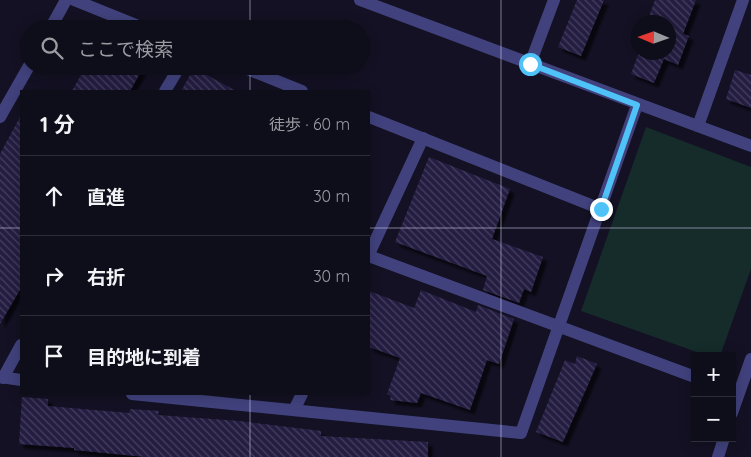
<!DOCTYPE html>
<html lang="ja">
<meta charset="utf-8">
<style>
body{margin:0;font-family:Quicksand,"Noto Sans JP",sans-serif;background:#171623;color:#f1f3f6}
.controls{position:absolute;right:15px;bottom:15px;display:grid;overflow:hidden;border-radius:0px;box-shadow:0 2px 12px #0003}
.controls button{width:45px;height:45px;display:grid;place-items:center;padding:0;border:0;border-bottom:1px solid #2e2d39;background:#0e0d1a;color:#f1f3f6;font:25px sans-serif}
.compass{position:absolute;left:631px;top:15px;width:45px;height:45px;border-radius:50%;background:#0e0d1a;box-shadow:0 2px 12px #0003;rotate:272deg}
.stop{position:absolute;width:15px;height:15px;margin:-11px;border:4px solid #4fc3f7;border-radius:50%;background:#fff}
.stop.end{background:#4fc3f7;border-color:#fff;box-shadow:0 1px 5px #0008}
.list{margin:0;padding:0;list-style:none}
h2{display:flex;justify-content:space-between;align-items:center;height:65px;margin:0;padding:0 20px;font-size:21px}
h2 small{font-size:16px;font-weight:400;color:#9b9ca2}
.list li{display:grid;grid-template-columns:32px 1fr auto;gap:15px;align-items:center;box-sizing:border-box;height:80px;padding:0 20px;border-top:1px solid #2e2d39}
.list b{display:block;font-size:19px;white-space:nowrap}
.list em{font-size:16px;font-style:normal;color:#9b9ca2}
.icon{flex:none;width:28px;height:28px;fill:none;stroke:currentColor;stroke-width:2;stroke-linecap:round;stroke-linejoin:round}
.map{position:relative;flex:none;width:751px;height:457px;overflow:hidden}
.search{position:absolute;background:#0e0d1a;box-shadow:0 2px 12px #0003;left:20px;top:20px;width:350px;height:55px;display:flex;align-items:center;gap:12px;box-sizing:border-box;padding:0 18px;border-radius:28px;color:#9b9ca2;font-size:19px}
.panel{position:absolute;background:#0e0d1a;box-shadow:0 2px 12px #0003;left:20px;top:90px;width:350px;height:305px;border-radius:0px}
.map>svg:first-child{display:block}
</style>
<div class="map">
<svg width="751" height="457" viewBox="0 0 751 457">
<defs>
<pattern id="building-back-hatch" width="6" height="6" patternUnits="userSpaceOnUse" patternTransform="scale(1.25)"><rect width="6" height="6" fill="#251f42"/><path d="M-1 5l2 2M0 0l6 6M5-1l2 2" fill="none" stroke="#443f5e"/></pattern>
<filter id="shadow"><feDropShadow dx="4.5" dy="4.5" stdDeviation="1" flood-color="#0009"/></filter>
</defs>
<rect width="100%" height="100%" fill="#131123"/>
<path fill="#152c2a" d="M646,127L751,167V269L720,356H708L581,311Z"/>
<g fill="url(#building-back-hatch)" filter="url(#shadow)">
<path d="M577,0H604L581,56L558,47Z"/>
<path d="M655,0H696L683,34L689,36L678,65L664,59L654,83L631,74L639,52H668V22H647Z"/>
<path d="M86,66H144L130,91H72Z"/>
<path d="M194,68L236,91H181Z"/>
<path d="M735,70L751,75V108L726,99Z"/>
<path d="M21,115V288L0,324V154Z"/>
<path d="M429,157L510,189L492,239L543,257L531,292L524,289L519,303L483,290L487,276L395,242Z"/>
<path d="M421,290L476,312L478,305L514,319L499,364L487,360L470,410L421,393L417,403L390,400L391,396L387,394L400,358L369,347V291L414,308Z"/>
<path d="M577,356L597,364L563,442L536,432L565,360L575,364Z"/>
<path d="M22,397L48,399V406L129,413L130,409L159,411L158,415L239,421L321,431V436L428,442V457H146L74,450V448L19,444Z"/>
</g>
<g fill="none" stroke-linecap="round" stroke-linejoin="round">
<g stroke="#41427d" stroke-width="12">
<path d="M74,0L146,29"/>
<path d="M360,0L751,146"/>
<path d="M50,29L66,0"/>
<path d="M530,64L554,0"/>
<path d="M240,66L302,91"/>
<path d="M165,91L180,66"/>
<path d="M0,117L29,66"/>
<path d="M369,117L601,209"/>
<path d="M698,126L743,0"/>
<path d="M369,254L423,138"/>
<path d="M369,256L695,377"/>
<path d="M0,377L21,380"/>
<path d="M3,378L21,345"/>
<path d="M132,394L521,433L637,105"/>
<path d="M294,410L302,394"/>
</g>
<g stroke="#41427d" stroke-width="12">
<path d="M732,413L751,359"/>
<path d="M718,457L724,438"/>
</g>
</g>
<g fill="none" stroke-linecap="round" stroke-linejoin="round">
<path stroke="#4fc3f7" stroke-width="6" d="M530,64L637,105L601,209"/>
</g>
<path fill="none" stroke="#dad8fb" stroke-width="1" stroke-opacity="0.55" d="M250,0V29M501,0V457M250,66V91M0,228H21M369,228H751M250,394V457"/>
</svg>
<div class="controls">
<button>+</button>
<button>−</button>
</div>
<svg class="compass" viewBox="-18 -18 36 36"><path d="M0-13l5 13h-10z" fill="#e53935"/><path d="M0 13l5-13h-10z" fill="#9b9ca2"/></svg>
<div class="stop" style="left:530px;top:64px"></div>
<div class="stop end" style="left:601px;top:209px"></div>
<div class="search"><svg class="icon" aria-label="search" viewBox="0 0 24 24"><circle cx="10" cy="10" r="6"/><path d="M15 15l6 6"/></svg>ここで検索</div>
<section class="panel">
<h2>1 分<small>徒歩 · 60 m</small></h2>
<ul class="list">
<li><svg class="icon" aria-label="ahead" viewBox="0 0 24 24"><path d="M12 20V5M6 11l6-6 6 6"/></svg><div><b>直進</b></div><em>30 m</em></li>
<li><svg class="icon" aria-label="right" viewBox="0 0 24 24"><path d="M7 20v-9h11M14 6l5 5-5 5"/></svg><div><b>右折</b></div><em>30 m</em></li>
<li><svg class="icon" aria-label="arrive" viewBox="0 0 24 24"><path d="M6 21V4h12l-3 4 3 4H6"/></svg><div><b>目的地に到着</b></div></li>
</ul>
</section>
</div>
